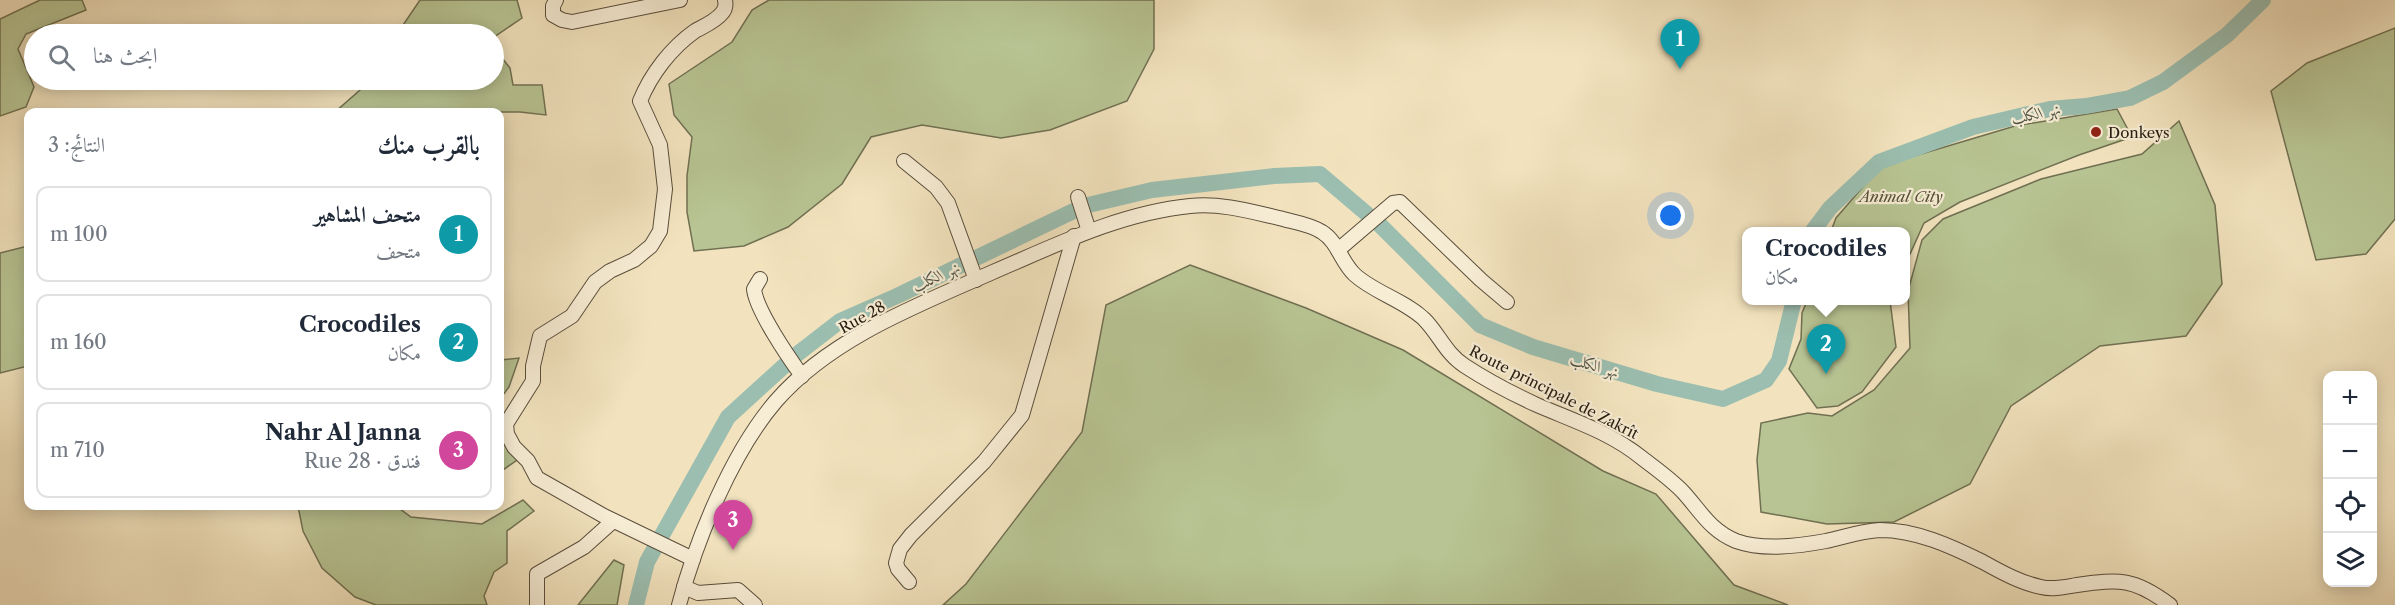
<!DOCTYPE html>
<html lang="ar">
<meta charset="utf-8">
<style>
body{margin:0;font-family:"Libre Caslon Text",Amiri,serif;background:#f6f6f7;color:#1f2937;direction:rtl}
.controls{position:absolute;right:18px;bottom:18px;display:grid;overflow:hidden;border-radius:12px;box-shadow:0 3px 15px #0003}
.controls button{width:54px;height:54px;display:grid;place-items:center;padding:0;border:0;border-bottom:2px solid #e0e1e3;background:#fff;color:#1f2937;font:30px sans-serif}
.you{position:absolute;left:1671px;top:216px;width:21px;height:21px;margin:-15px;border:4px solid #fff;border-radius:50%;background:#1a73e8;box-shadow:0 0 0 9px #1a73e833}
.badge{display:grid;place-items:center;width:39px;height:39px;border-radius:50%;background:#8f2418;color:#fff;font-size:20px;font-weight:700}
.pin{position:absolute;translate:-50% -50px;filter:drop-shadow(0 2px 3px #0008)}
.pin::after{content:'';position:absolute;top:32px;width:21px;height:18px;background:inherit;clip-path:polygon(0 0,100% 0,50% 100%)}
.popup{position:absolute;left:1742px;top:227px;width:168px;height:78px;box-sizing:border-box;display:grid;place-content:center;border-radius:12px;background:#fff;filter:drop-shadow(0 2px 4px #0005);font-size:20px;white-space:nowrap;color:#747a83}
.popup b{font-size:22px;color:#1f2937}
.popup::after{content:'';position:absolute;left:50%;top:100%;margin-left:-12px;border:12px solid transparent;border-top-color:#fff}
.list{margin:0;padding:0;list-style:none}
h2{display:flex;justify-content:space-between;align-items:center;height:78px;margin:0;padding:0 24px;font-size:26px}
h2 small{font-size:20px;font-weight:400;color:#747a83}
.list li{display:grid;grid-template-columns:39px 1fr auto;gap:18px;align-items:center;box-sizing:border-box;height:96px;margin:0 12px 12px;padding:0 12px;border:2px solid #e0e1e3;border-radius:12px}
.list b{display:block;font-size:22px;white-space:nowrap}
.list p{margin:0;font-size:20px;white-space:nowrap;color:#747a83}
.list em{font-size:20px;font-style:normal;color:#747a83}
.icon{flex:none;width:33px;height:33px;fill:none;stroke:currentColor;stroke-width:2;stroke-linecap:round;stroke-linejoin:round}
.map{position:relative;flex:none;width:2395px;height:605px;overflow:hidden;direction:ltr}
.search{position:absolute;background:#fff;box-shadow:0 3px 15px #0003;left:24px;top:24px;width:480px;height:66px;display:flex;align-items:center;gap:15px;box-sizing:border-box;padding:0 21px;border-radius:33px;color:#747a83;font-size:22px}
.panel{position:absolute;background:#fff;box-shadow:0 3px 15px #0003;left:24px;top:108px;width:480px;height:402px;border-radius:12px;direction:rtl}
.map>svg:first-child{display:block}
</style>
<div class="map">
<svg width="2395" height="605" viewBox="0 0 2395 605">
<rect width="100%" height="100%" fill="#f2e3be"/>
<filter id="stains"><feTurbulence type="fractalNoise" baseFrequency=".00333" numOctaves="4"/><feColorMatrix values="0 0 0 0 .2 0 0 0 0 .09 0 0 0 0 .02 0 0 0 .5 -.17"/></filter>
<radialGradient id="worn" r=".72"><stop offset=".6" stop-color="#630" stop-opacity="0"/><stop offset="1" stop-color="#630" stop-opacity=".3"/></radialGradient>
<g fill="#b8c493" stroke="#707052" stroke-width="1.5">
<path d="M40,0H82L86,10L26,34L18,49L34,87L26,107L0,116V19Z"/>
<path d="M420,0H517L522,18L494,37V34H397Z"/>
<path d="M769,0H1154V49L1127,101L1050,130L1001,138L922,125L871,137L842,184L788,227L744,246L694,251L687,212V176L692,137L674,115L669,84L732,42L752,10Z"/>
<path d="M2395,28V219L2366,254L2316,260L2271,91L2307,63Z"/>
<path d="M494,53H498L510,68L513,85H542L546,115L520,112H335L360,90L367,80H494Z"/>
<path d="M2117,109L2132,137L2079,155L1960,202L1924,223L1906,263V232L1831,231L1836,218L1881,166L2015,126Z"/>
<path d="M2179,121L2215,205L2222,284L2186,336L2100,346L2011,406L1970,484L1894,522L1827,524L1761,512L1757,460L1761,423L1808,413L1832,416L1874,390L1910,348L1908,291L1922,240L1943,219L2041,179L2142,154Z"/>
<path d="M28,246V366L0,373V253Z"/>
<path d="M1190,265L1306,308L1403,350L1603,471L1656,494L1734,585L1788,605H943L966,584L1082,432L1106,305Z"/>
<path d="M1807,301H1890L1896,347L1862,392L1838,406L1817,408L1789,369L1801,339L1802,313Z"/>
<path d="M519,358L509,387L500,399V360Z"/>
<path d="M500,434L520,458L500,472Z"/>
<path d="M523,500L534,511L507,531V563L494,572L484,596L487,605H376L355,597L322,568L303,531L298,506H396L411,517L482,524Z"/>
<path d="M614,560L624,565L617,605H578Z"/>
</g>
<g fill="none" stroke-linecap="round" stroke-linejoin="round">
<g stroke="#9bbeb0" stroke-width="16">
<path d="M1379,224L1480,325L1533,347L1657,384L1723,399L1766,380L1779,361L1794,300"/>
<path d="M1812,232L1830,208L1879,162L1973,127L2050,109L2086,106L2130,98L2163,82L2227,35L2263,0"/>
<path d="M636,605L647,562L728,417L796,355L840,321L897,296L1084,206L1152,190L1274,176L1320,174L1367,214"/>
</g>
<g stroke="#5a4e3c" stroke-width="16">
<g id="minor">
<path d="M556,0L553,6V15L562,20L572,22L680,0"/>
<path d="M904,161L936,187L948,203L976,280"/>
<path d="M1078,197L1089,231"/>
<path d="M1338,250L1393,203L1400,202L1481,280L1507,302"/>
<path d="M760,279L754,289C756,310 789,358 802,376"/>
<path d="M693,559L604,516L537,478L528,461L514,447L507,434L506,424L533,381V366L540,336L572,316L595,282L610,271L634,260L651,246L660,231L665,189L660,145L640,101C651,74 671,48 695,31C704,26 716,21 722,13C726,9 726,5 725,0"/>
<path d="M909,582L898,569L896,563L900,549L911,535L984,462L1022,415L1074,236"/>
<path d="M684,587L698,593L738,590L755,605"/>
<path d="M537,605V574L584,547L613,521"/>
<path d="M679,605C696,540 732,452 776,401C831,338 918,305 993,272C1056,245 1120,213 1190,206C1221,203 1249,211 1279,218C1293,222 1310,224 1322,232C1338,242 1341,262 1355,275C1375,293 1404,300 1424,319C1439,334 1446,354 1465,366C1488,381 1513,394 1537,405C1574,421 1610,432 1642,458C1656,469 1672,480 1684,493C1701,512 1711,531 1736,541C1763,551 1799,546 1826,541C1844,537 1861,531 1880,530C1916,530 1951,546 1983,562C2001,572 2021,583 2041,587C2053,590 2065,587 2077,585C2120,579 2134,578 2170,605"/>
</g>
</g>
<use href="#minor" stroke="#f7edd5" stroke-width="14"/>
</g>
<circle fill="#8f2418" stroke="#f7edd5" stroke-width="2" cx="2096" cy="132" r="6"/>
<g text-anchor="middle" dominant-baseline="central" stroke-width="4.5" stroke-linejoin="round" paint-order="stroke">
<g font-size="15" fill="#271d10" stroke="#f7edd5" text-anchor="start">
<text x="2108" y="132">Donkeys</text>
</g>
<g font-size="15" font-style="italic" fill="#524f37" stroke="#f7edd5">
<text x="1901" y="196">Animal City</text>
</g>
<g font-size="15" fill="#271d10" stroke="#f7edd5">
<text transform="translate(862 317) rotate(-29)">Rue 28</text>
<text transform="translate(1554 392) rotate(27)">Route principale de Zakrît</text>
</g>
<g font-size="16" font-style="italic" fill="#505548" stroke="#f7edd5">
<text transform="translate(2036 113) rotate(-12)">نهر الكلب</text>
<text transform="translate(936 276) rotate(-25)">نهر الكلب</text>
<text transform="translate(1595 365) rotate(17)">نهر الكلب</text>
</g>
</g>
<rect width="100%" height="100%" filter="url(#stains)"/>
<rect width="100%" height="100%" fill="url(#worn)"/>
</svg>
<div class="controls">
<button>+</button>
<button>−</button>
<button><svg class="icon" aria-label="locate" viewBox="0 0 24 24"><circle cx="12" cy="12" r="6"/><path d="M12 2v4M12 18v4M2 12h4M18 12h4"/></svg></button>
<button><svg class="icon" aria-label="layers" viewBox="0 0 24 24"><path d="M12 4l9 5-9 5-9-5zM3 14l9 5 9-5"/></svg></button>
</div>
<div class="you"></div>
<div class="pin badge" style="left:1680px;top:69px;background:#0f9aa8">1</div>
<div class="pin badge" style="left:1826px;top:374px;background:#0f9aa8">2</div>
<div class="popup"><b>Crocodiles</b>مكان</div>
<div class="pin badge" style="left:733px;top:550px;background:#d1479c">3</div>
<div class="search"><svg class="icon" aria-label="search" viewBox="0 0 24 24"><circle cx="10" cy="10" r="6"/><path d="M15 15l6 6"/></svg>ابحث هنا</div>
<section class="panel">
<h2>بالقرب منك<small>النتائج: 3</small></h2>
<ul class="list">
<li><span class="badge" style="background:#0f9aa8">1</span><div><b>متحف المشاهير</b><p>متحف</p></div><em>100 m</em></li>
<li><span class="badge" style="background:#0f9aa8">2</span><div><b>Crocodiles</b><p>مكان</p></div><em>160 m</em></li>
<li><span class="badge" style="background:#d1479c">3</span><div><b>Nahr Al Janna</b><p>فندق · Rue 28</p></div><em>710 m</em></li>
</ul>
</section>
</div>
